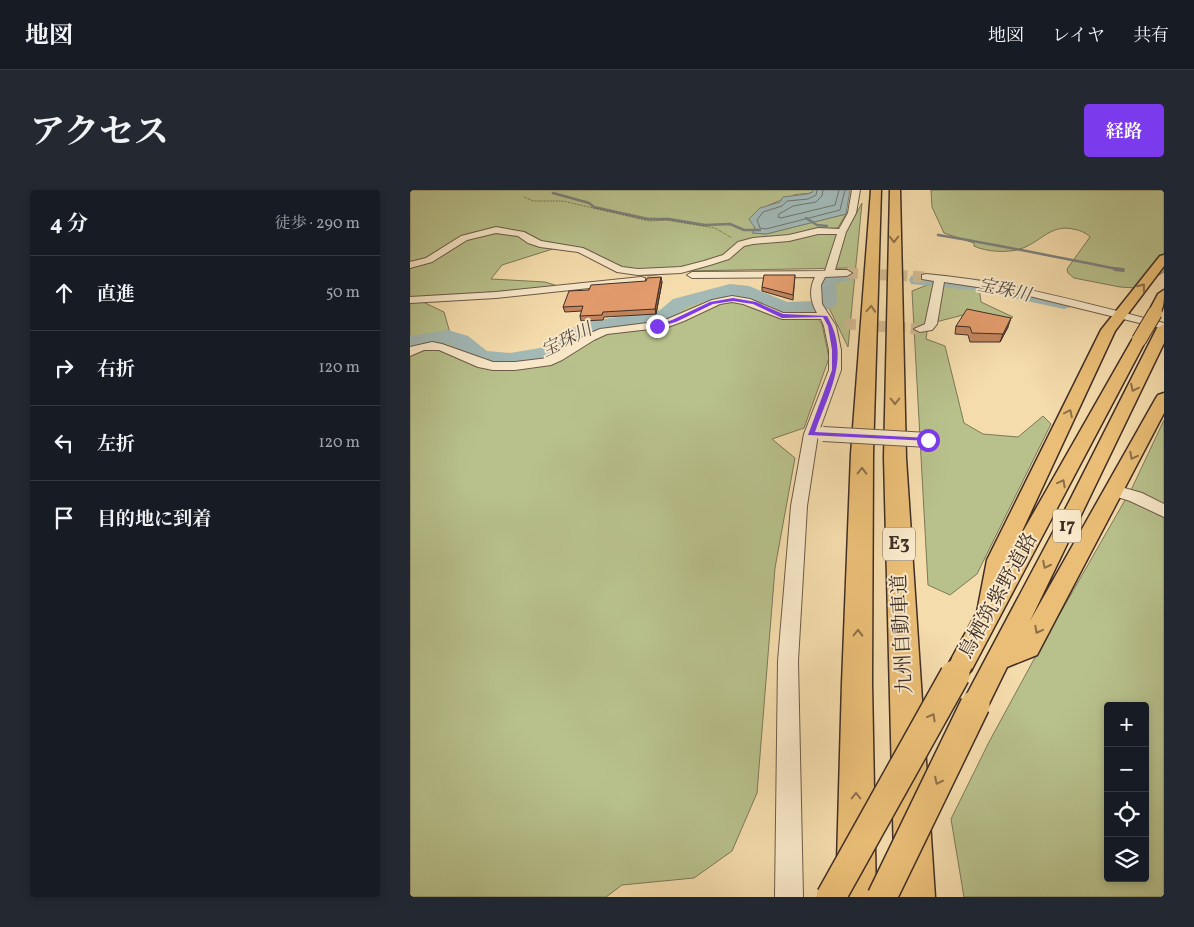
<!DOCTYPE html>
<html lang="ja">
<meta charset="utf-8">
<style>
body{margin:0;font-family:Vollkorn,"Noto Serif JP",serif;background:#242831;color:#f1f3f6}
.controls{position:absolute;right:15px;bottom:15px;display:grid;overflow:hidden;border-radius:5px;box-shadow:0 2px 8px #0003}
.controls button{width:45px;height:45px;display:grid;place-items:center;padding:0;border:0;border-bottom:1px solid #363941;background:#171b24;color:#f1f3f6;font:25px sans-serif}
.stop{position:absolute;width:15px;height:15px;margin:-11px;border:4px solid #7c3aed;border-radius:50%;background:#fff}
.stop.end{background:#7c3aed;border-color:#fff;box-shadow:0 1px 5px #0008}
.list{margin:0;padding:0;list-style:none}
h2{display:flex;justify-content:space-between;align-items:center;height:65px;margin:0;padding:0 20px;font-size:21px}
h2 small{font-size:16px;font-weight:400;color:#9ea1a6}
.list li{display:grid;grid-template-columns:32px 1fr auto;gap:15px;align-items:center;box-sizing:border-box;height:75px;padding:0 20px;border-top:1px solid #363941}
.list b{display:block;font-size:19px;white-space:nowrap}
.list em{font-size:16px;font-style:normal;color:#9ea1a6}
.icon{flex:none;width:28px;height:28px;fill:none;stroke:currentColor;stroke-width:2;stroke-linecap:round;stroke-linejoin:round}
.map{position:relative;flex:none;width:754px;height:707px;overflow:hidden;border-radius:5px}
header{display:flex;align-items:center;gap:30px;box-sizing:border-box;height:70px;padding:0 25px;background:#171b24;border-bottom:1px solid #363941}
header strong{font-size:24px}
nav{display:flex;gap:28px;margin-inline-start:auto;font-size:18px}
.intro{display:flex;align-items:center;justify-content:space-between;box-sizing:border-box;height:120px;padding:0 30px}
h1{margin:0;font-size:35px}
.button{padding:12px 22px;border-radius:5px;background:#7c3aed;color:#fff;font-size:18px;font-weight:700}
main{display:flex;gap:30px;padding:0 30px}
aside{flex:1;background:#171b24;border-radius:5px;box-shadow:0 2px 8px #0003}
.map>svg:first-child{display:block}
</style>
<header>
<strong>地図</strong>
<nav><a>地図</a><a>レイヤ</a><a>共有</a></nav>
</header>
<div class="intro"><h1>アクセス</h1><a class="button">経路</a></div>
<main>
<aside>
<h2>4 分<small>徒歩 · 290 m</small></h2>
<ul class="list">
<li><svg class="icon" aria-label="ahead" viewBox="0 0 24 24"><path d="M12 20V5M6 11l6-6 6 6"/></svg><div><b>直進</b></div><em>50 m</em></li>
<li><svg class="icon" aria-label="right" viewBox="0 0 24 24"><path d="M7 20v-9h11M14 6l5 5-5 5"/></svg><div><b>右折</b></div><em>120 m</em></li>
<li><svg class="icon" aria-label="left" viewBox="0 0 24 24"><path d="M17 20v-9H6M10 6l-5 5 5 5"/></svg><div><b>左折</b></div><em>120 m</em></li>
<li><svg class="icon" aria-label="arrive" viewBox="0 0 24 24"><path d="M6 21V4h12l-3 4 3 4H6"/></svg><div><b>目的地に到着</b></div></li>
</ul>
</aside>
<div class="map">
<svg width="754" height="707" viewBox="0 0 754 707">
<rect width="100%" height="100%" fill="#f5dcac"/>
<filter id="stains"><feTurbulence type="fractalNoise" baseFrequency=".004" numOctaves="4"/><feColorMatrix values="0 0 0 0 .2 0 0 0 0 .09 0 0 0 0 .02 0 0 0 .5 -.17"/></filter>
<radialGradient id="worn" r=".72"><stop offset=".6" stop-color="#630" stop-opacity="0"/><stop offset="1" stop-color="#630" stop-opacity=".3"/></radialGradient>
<g fill="#b8c18c" stroke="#7c7859" fill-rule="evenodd">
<path d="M0,0H402L403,2C396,5 391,3 384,5C377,8 348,18 346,24C343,31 346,37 343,43L356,44L436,24L428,38L406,39L410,43L435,44L452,13L438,157L419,118L425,93L437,89L438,78L274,81L239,86L205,81L172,62L149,57L92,75L81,89L135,92L151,97L0,108Z"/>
<path d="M521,0H754V82L726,98L710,97L664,88L658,83L657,79L680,47C675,42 669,40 663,39C640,34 630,53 610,59C598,63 576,62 564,56V53L534,43L522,17Z"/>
<path d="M517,95L569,98L571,112L603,127L595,132L557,124L518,134L516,149L535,156L554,233L573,244L608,247L633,226L641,234L567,384L540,405L518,395L502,101Z"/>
<path d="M320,104H336L369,120H400L412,134L419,168L394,238L362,249L385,268L365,378L347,603L322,661L284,688L212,695L196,707H0V158C11,151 35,146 48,153C63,161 67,173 87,173C105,173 130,170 147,163C159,157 169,146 182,140C202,132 225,136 245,130C257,127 265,119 276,115C287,109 306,109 320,104Z"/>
<path d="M13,112L34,122L40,143L3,147L0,149V113Z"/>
<path d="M754,230V707H554L541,629L579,552L629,460L722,298ZM698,516H735V688H698Z"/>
</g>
<path fill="#a2b9b6" stroke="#7b817c" d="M402,0H440L436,24L356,44L342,43L345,38L339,29L350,18L370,12L373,7L398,4L403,2Z"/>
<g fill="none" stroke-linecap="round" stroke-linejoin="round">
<g stroke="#71746e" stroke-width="1">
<path d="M407,0L406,5L398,9L377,11L372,16L353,22L347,30L350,38L356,39L430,20L435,0"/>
<path d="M413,0L412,6L406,12L383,16L369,24L368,27L371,28L425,15L429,0"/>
</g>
<g stroke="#7b817c" stroke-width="2.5">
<path d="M143,3L179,13L184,17L238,29H259L295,35L320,34L334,40H350"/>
<path d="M396,28L407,35L417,36"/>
<path d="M528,45C590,55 650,68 712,80"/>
</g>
<path stroke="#7b817c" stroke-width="4" d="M705,79L713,80"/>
<g fill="#a2b9b6" fill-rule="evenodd">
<path d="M437,80L444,82L446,86L444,90L426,93L427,112C418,126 382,127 367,122C353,117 336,104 321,106C311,107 286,113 277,117C266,123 267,128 252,132C232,137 210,134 192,141C169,150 157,167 132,172C110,176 83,182 61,171C53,167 47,155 37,154C25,152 12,158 0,161V146L38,140L58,146L77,161L100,163L136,157L163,138L181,131L242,122L250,120L263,109L320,94L339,96L377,112L405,111L407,110C408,83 411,82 437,80Z"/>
<path d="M508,84L570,89L661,109L664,113L661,117L654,119L570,101L501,94L499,90L501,86Z"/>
</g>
<g stroke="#d1b991" stroke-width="11" stroke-dasharray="11 5.5" stroke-linecap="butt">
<path d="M437,83L516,87"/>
<path d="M435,134L510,139"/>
</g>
<g stroke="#6d5a48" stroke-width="2">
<g id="minor">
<path d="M442,0H450L446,23L436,42L425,80H437L442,83L437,86L415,87L411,95L412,114L426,136L431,160V180L408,244L397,316L388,471L393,707H365L368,471L381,316L394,244L419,180V160L414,136L411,129H372L333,114L322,112L310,114L274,131L258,137L197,144L184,150L152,170L141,175L105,180H83L68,177L29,160H14L0,166V157L22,152L32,154L83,172H105L138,168L176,145L190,139L253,131L302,110L322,106L340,109L373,123H407C400,111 399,99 405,87L282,88L277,85L282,82L415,81L427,44H408L379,51L343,54L334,56L319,69L300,75L271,83L228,85L207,82L168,62L130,57L118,53L108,46L86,43L57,50L22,72L0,78V72L16,68L51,46L86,37L114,42L131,51L173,58L212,77L228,79L271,77L294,71L313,65L328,52L343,48L379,45L408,38L429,39L438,23Z"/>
<path d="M516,84C597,91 675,113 754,133V139L607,103L534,92L527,134L522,140L510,142L504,139L515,134L524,91L512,89V85Z"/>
<path d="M231,87L235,88V92L86,108L0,113V107L86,102Z"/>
<path d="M704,295L732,303L754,314V327L720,311L698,304L696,300L698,296Z"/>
</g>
</g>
<g stroke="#402e26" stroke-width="3">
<g id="major">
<path d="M754,65V76L705,141L607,352L722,150L724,147H734L736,150L561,481L552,484L543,481L539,473L567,422L577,370L691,140L750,66Z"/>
<path d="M754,100C754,110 754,124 745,127L740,126L738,123L748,104Z"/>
<path d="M754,134V153L620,431L746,208L748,205L754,203V223L627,465L597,477L574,524L565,527L556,524L552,515L556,506L659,312L747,138Z"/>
</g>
</g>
<g stroke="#402e26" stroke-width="3">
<g id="highway">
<path d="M461,0H471L463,264L462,493L466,707H426L432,493L441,264Z"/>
<path d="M480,0H490L496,268L525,707H485L474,268Z"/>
</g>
</g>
<path stroke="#402e26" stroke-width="1" stroke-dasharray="0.5 1" stroke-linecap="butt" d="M114,7L123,11H153L239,31L256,30L305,38L322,48"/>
<use href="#minor" fill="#f8e8c9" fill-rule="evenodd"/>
<use href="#major" fill="#eabe76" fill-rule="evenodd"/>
<use href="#highway" fill="#eabe76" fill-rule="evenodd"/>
<g stroke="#6d5a48" stroke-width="16" stroke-linecap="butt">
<path id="minor-bridge" d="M413,244L518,250"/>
</g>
<g stroke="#402e26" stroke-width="16" stroke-linecap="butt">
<path id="major-bridge-far2" d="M729,150L745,123"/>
</g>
<g stroke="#402e26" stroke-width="25" stroke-linecap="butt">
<path id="major-bridge-far1" d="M545,486L552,473"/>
</g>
<g stroke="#402e26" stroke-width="32" stroke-linecap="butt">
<g id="major-bridge">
<path d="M421,707L545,485"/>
<path d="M472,707L565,515"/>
</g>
</g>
<use href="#minor-bridge" stroke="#f8e8c9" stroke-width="14"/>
<use href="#major-bridge-far2" stroke="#eabe76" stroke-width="14"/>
<use href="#major-bridge-far1" stroke="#eabe76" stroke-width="22"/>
<use href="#major-bridge" stroke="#eabe76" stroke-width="29"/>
</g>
<g fill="#c2855d" stroke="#402e26">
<path d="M385,85L383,110L352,101V97Z"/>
<path d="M252,92L246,124L194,127L193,130L171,131L170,126L172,121L155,122L153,117L179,100Z"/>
<path d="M546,136L598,137L590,152H560L558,145L545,144Z"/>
</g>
<g fill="#9e6c4c" stroke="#402e26">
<path d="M251,87L252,92L246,124L245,119Z"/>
<path d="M601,128L598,137L590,152L593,144Z"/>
</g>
<g fill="#e29b6c" stroke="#402e26">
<path d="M354,85H385L383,105L352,97Z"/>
<path d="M251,87L245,119L193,122L192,125L170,126L173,116L153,117L159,101L179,100L181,95L236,91L237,88Z"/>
<path d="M557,119L601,128L593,144L562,143L560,137L546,136Z"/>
</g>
<defs><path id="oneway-chevron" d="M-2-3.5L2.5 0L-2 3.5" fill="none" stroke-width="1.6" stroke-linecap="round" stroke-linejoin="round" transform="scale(1.25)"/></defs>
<g stroke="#8c6f4a">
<use href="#oneway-chevron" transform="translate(484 49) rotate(90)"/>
<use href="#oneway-chevron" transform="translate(732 97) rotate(-52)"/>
<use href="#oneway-chevron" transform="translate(461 119) rotate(-86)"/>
<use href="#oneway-chevron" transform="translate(724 198) rotate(116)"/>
<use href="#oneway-chevron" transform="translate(485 211) rotate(90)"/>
<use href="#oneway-chevron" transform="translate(659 223) rotate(-64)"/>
<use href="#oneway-chevron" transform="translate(723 266) rotate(118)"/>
<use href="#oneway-chevron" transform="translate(452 281) rotate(-89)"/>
<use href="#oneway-chevron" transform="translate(652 293) rotate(-62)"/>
<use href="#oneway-chevron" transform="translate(636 375) rotate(117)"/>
<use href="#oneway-chevron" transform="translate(628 440) rotate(118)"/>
<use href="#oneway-chevron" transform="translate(448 443) rotate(-89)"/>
<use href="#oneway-chevron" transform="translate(522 527) rotate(-61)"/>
<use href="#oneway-chevron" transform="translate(528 591) rotate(116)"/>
<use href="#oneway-chevron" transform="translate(446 606) rotate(-90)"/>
</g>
<path fill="#7c3aed" d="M323,108L346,112L373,124L417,126C441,167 419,202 405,242L518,248H521V251L398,245L422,180V160L418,136L413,127L372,128L343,114L323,111L303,114L266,132L247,137L244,136L262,130L300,112Z"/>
<g text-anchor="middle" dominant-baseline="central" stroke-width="4" stroke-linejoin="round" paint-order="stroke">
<g font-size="18" font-style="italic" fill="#544a43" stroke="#f8e8c9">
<text transform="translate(594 101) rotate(12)">宝珠川</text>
<text transform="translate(157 151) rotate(-26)">宝珠川</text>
</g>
<g fill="#f8e8c9" stroke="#776657" stroke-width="1">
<rect x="643" y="319.5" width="28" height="33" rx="4"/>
<rect x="473" y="337.5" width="32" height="33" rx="4"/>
</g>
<g font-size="19" font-weight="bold" fill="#402e26">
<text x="657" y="336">17</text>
<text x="489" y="354">E3</text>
</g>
<g font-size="20" fill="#402e26" stroke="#f8e8c9">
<text transform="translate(589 406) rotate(-61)">鳥栖筑紫野道路</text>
<text transform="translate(493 444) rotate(-93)">九州自動車道</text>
</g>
</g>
<rect width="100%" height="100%" filter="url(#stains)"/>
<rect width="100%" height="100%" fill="url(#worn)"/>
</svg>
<div class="controls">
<button>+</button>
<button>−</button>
<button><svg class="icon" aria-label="locate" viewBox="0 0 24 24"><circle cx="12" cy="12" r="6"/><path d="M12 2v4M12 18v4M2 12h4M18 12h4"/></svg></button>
<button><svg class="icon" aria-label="layers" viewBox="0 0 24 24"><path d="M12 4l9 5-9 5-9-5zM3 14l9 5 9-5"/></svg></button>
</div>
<div class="stop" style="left:518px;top:250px"></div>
<div class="stop end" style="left:247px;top:136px"></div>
</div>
</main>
